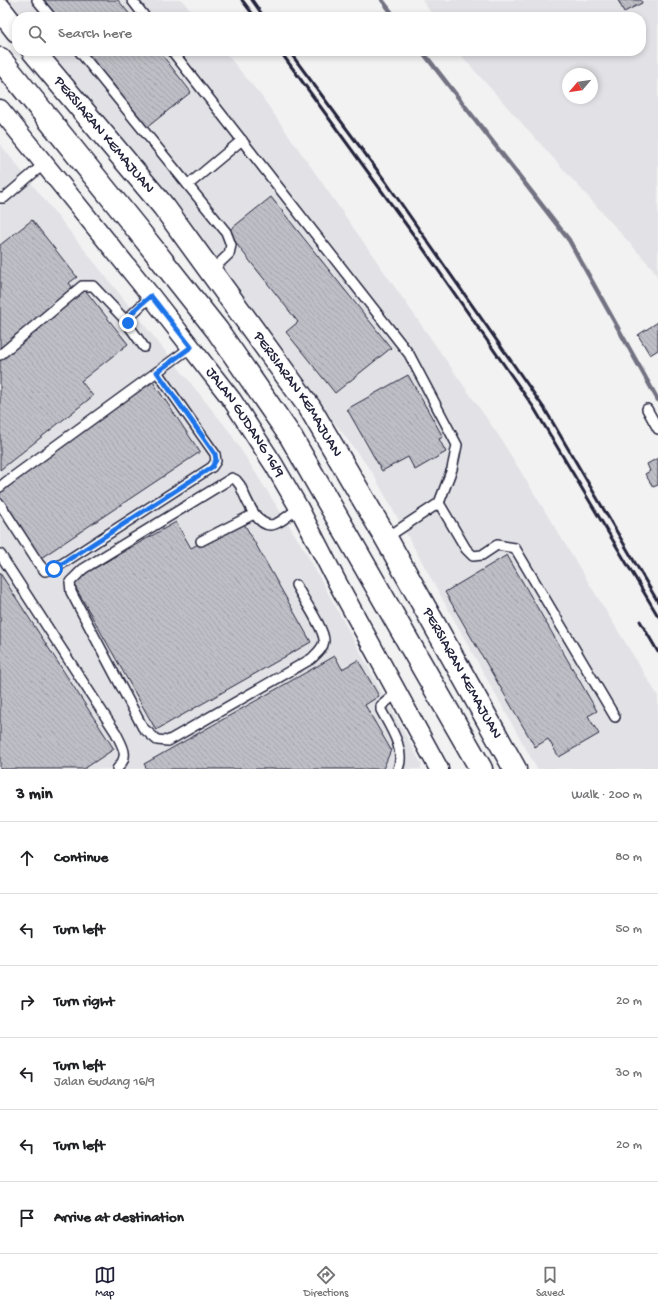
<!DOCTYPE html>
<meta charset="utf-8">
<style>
body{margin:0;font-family:"Gochi Hand",sans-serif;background:#f2f2f2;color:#202124}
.compass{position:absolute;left:562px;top:68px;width:36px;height:36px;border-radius:50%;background:#fff;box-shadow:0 2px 6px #0003;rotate:241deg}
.stop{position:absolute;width:12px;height:12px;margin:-9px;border:3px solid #1a73e8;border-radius:50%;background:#fff}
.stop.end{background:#1a73e8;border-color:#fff;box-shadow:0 1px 4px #0008}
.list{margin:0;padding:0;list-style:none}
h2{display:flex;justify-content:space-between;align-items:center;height:52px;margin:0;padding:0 16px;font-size:17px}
h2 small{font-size:13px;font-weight:400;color:#757577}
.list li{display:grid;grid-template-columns:26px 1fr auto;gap:12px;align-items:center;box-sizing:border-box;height:72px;padding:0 16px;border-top:1px solid #e0e0e0}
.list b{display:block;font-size:15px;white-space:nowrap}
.list p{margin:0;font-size:13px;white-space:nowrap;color:#757577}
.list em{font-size:13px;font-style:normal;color:#757577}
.icon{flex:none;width:22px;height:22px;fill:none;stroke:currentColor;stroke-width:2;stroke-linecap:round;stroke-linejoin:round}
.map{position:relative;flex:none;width:658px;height:769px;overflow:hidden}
.search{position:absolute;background:#fff;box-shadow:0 2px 6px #0003;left:12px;right:12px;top:12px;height:44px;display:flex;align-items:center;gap:10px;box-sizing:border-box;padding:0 14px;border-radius:16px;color:#757577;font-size:15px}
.sheet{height:484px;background:#fff}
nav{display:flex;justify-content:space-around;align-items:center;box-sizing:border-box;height:56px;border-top:1px solid #e0e0e0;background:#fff;font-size:11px;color:#757577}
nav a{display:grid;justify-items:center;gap:2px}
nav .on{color:#22223b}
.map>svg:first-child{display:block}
</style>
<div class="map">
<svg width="658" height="769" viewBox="0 0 658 769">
<defs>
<pattern id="building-back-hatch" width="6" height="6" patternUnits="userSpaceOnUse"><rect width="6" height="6" fill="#bebec6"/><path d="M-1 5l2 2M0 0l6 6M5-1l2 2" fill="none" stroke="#a3a3ab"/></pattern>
</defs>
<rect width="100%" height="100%" fill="#f2f2f3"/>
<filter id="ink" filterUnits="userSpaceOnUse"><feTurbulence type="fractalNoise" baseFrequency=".025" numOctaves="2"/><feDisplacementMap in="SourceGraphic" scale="8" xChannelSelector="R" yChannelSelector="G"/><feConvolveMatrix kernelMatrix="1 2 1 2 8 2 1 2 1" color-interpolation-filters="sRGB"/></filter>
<g filter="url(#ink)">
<g fill="#e2e2e6" fill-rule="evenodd">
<path d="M10,0H182L196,17H23Z"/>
<path d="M422,0H658V278L653,269L457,51H641V17H434ZM568,74H592V98H568Z"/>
<path d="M50,51H224L262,97L499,436L658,696V769H537L372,472L92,103Z"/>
<path d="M0,144L229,431L304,549L422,765L421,769H0Z"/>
</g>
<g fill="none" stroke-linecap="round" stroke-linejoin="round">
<g stroke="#727282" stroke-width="4.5">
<path d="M382,0L395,17"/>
<path d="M422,51L569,240L658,400"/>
</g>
</g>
<g fill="url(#building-back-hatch)" stroke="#22223b">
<path d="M43,0H118L132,17H57Z"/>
<path d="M618,0H641L642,3L624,12Z"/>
<path d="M84,51H159L191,92L145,129Z"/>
<path d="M271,197L391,348L335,393L286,332L298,322L227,232Z"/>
<path d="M32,220L77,277L69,283L75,290L0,350V245Z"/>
<path d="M85,290L128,344L81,381L93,396L0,470V357Z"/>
<path d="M658,322V350L650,355L638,335Z"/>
<path d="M408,375L443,437L439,439L446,452L415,470L408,457L382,471L347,409Z"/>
<path d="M153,382L200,452L38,560L0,502V484Z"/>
<path d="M658,458V485L653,487L645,474L650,471L647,464Z"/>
<path d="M242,520L311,642L156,730L72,581L176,522L191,548Z"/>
<path d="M507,555L597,711L588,716L599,734L559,757L548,739L535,747L445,592Z"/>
<path d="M0,573L114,749L84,769H0Z"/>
<path d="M335,656L342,669L358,660L379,696L365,705L391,750L383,769H147L144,764Z"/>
</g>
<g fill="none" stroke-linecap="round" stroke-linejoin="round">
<g stroke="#22223b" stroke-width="12">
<g id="service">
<path d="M37,0L51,17"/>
<path d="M132,0L145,17"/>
<path d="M79,51L226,232L231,245L229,254L210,272"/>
<path d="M172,51L409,354L457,445L452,469L439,503L386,538"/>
<path d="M188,185L242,140"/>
<path d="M0,198H4L45,163"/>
<path d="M144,347L129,326L127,319L151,296"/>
<path d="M0,355L82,286H93L128,323"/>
<path d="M647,409L658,429"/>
<path d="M0,487L6,482L191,347"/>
<path d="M439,503L466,549L473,556L482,555L497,545L515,548L615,717"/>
<path d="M0,504L39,564L45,571L54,569L212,467L216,461L215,454L157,372"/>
<path d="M201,541L254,514"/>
<path d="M0,554L116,733C123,748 130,755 117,769"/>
<path d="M296,585C302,597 325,630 324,641C323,649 316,654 311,659L168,741L157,740L143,728L71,592L70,582L83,569L232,478L236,480L240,485C245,496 257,531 275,524C283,521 291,513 299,508"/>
<path d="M398,692L381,706V710C390,727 406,750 398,769"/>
</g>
</g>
<g stroke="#22223b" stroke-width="21">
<g id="minor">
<path id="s1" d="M0,109L151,296L232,400L274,465L299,508L337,582L439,769"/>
</g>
</g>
<g stroke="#22223b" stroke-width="25">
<g id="secondary">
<path d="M0,9L17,31"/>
<path id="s2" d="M33,51L164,207L310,408L386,538L515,769"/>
<path d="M0,59L137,229L217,330L291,437L481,769"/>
</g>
</g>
<use href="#service" stroke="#fff" stroke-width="9"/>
<use href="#minor" stroke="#fff" stroke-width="18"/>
<use href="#secondary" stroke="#fff" stroke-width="22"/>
<g stroke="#22223b" stroke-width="3">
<path d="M242,0L255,17"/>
<path d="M252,0L264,17"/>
<path d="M280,51L418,241L534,408L658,616"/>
<path d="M289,51L386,182L546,411L658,602"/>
<path d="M640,621L658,652"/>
</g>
</g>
</g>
<g fill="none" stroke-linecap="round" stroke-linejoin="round" filter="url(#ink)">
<path stroke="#1a73e8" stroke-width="5" d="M54,569L212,467L216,460L215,454L157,372L191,347L151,296C144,302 127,314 128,323"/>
</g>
<g text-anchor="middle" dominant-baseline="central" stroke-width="3.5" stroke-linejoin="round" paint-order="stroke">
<g font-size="15" fill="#22223b" stroke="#fff">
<text stroke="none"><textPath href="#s2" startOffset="110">PERSIARAN KEMAJUAN</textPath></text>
<text stroke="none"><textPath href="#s2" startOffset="434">PERSIARAN KEMAJUAN</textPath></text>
<text stroke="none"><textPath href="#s1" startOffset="398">JALAN GUDANG 16/9</textPath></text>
<text stroke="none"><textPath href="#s2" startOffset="758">PERSIARAN KEMAJUAN</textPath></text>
</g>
</g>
</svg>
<svg class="compass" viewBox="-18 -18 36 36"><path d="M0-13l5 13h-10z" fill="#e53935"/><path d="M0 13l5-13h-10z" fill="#757577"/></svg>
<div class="stop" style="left:54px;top:569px"></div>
<div class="stop end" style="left:128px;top:323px"></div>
<div class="search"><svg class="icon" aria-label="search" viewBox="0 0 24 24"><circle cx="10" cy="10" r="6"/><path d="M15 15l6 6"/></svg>Search here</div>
</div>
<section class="sheet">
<h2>3 min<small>Walk · 200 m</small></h2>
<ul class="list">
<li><svg class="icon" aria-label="ahead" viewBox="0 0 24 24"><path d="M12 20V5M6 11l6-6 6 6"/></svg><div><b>Continue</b></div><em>80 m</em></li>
<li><svg class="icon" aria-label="left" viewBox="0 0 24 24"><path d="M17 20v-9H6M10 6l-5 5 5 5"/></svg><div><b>Turn left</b></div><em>50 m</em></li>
<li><svg class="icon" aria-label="right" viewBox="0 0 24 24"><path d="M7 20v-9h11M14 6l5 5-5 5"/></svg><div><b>Turn right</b></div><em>20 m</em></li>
<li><svg class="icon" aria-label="left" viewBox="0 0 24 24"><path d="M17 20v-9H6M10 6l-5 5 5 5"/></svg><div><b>Turn left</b><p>Jalan Gudang 16/9</p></div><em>30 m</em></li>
<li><svg class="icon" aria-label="left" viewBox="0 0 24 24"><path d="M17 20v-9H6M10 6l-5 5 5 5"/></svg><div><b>Turn left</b></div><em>20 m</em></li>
<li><svg class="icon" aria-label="arrive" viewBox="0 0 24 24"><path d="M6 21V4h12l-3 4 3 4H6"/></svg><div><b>Arrive at destination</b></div></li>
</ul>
</section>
<nav>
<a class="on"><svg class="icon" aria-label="map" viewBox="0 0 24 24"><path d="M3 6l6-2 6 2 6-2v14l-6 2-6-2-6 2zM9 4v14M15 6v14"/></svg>Map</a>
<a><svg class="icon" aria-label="directions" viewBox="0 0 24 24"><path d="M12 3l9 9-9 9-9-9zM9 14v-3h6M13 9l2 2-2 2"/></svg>Directions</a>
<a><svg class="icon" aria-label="saved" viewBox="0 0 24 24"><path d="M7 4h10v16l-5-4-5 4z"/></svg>Saved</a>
</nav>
